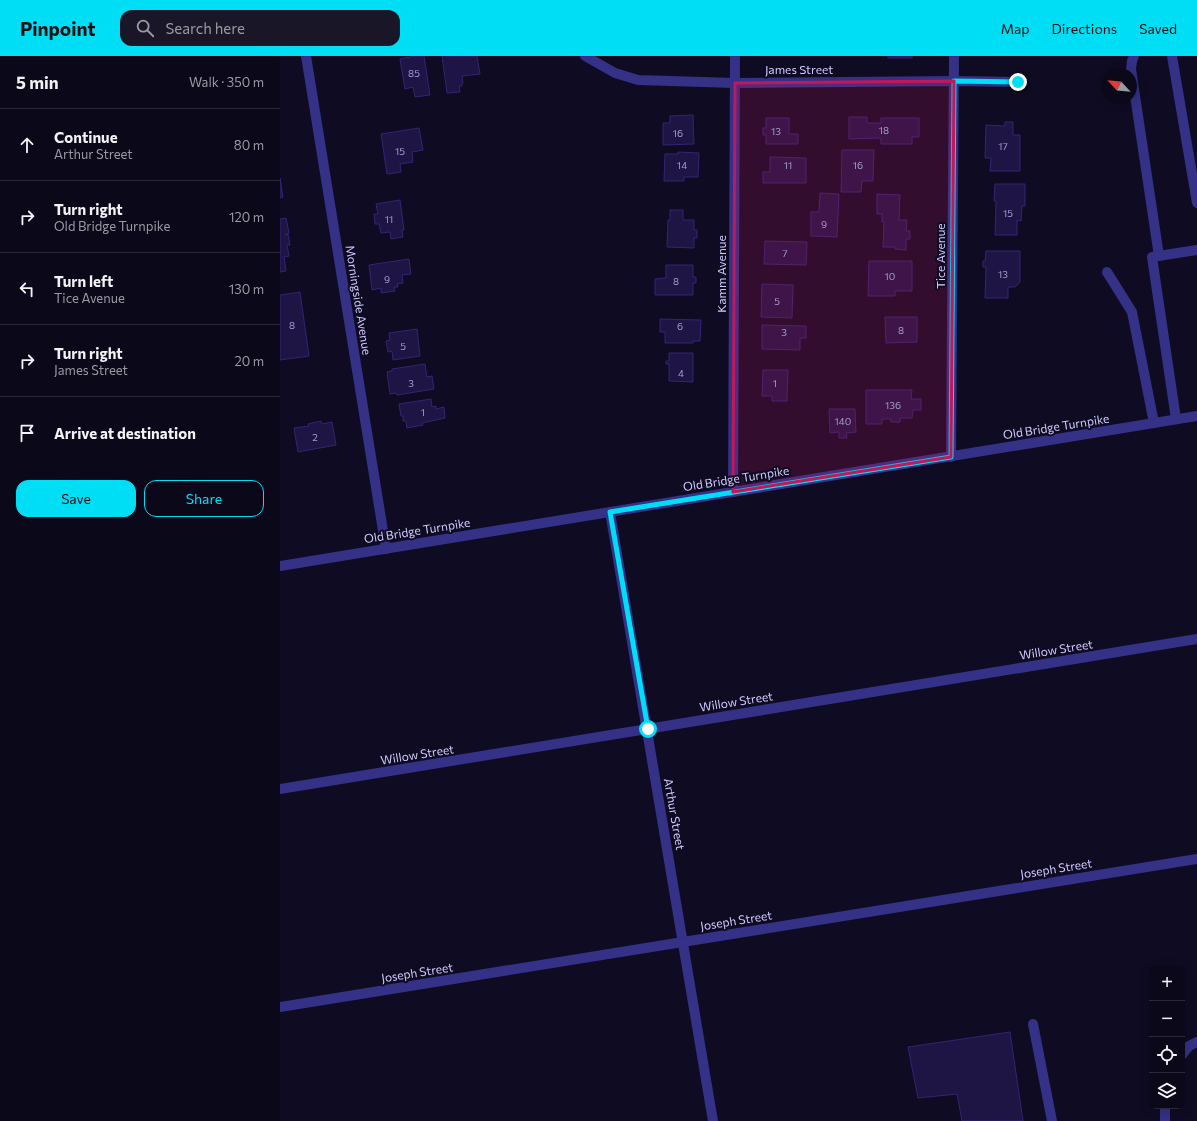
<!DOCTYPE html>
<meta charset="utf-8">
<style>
body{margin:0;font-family:Commissioner,sans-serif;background:#191627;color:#f1f3f6}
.controls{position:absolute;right:12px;bottom:12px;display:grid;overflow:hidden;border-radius:8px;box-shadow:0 2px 10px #0003}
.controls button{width:36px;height:36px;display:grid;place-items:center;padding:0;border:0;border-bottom:1px solid #2b2939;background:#0b081a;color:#f1f3f6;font:20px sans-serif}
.compass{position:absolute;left:821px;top:12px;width:36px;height:36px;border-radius:50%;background:#0b081a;box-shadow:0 2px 10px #0003;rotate:296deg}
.stop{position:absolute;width:12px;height:12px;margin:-9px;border:3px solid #00def6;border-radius:50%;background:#fff}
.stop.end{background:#00def6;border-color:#fff;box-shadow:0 1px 4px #0008}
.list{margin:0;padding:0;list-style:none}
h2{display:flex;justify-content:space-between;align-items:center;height:52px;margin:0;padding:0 16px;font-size:17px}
h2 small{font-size:13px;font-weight:400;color:#9a9aa2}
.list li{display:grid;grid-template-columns:26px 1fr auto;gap:12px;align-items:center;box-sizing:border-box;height:72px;padding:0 16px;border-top:1px solid #2b2939}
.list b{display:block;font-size:15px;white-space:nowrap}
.list p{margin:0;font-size:13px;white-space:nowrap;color:#9a9aa2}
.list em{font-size:13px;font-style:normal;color:#9a9aa2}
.actions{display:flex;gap:8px;padding:12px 16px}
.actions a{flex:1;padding:9px 0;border:1px solid #00def6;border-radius:12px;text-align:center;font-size:14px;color:#00def6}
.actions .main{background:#00def6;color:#111}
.icon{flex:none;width:22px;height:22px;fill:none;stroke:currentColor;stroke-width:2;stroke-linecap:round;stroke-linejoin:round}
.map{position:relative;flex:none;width:917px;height:1065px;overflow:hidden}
header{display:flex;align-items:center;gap:24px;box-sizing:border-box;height:56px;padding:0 20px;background:#00def6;color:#111}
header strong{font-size:19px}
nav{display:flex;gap:22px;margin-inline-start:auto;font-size:14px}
.search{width:280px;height:36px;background:#191627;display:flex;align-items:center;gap:10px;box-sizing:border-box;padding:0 14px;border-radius:12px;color:#9a9aa2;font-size:15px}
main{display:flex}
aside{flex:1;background:#0b081a}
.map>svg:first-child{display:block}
</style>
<header>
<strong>Pinpoint</strong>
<div class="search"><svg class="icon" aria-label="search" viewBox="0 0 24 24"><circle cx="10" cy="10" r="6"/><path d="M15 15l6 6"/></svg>Search here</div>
<nav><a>Map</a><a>Directions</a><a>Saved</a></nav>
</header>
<main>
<aside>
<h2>5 min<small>Walk · 350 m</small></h2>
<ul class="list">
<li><svg class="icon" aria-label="ahead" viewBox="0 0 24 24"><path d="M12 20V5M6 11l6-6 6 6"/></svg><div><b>Continue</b><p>Arthur Street</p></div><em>80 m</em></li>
<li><svg class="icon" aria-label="right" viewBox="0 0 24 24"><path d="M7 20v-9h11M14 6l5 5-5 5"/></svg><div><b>Turn right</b><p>Old Bridge Turnpike</p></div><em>120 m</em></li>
<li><svg class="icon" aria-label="left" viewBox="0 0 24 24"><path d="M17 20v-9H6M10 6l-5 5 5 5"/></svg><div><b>Turn left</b><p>Tice Avenue</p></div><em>130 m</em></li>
<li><svg class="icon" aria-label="right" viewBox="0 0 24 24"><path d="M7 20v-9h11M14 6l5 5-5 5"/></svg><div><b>Turn right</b><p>James Street</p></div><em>20 m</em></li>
<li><svg class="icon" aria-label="arrive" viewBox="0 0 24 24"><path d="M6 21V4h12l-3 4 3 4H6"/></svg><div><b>Arrive at destination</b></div></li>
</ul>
<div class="actions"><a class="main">Save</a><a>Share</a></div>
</aside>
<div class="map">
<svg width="917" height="1065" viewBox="0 0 917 1065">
<rect width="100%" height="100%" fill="#0f0b22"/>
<g fill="#1e1545" stroke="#342473">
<path d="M135,0H144L150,39L135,41L133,31L125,33L120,3Z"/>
<path d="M162,0H197L200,18L182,20L183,27H182V30H179L180,36L167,37Z"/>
<rect x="608" y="0" width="24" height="2"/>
<path d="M413,59L414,88L383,89V67H390V60Z"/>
<path d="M569,61H587V67H601V62H639V81H632V88H601V82L569,83Z"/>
<path d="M486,62H509V78H518V88H486V79H483V72H486Z"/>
<path d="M725,66H733V79H740V115H710L711,102H705L706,69L725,70Z"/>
<path d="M139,72L143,94L132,96L133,106L120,108L121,116L107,118L101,78Z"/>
<path d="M562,94H594L593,125H582L581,136H561Z"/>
<path d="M398,96L419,97L418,121H404V125H384L385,98H398Z"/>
<path d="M490,101L526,102V127H483V116H490Z"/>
<path d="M0,122L3,141L0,142Z"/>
<path d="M715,128H745V150H742L741,165L737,164V179H715L716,145H714Z"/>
<path d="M540,137L559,138L557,181L531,180V156H539Z"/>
<path d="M597,138L620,139L619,164H627L626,175H630V183H626V194L615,193V191H603L604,166H602V158H597Z"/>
<path d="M120,144L124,174H122L123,181L111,183L110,176L101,177L99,168H95L94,158H98L96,148Z"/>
<path d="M390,154H403V164H414V174H417V182H414V192L387,191L388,164H390Z"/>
<path d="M6,162L9,177L5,179L8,178L10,189H7L9,200L4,201L6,215L0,216V163Z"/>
<path d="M485,185L527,186L526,209L484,208Z"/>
<path d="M706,195H740V226L735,231H728V242H705L706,211H703V205H705Z"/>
<path d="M129,203L131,218L122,219L123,227L117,228L118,231H114L115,235L101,237V232L92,234L89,209Z"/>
<path d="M589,205H632V235H615V240H588Z"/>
<path d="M386,209H413V221H416V227H413V239H375V223L386,222Z"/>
<path d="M482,228L513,229L512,262L481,261Z"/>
<path d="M20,236L29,300L0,304V239Z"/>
<path d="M605,261H637V286L606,287Z"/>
<path d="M380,263L421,264L420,285H413V287H385V276H380Z"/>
<path d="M482,269L526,270V282H520V294L482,293Z"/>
<path d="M137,273L140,300L113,304L112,295L108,296L106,285L110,284L109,277Z"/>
<path d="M389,297H413V326L389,325V308H386V305H389Z"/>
<path d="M145,308L147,321L152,320L154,333L117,339L116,337L110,338L107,316L112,315V313Z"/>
<path d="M483,314H508L507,345H492V340H482Z"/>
<path d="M586,334H632L631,343H641V354H633L632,362H620V366H611V363H602V368H586Z"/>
<path d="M151,343L152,351L156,350V353L164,351L165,362L142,367L143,369L127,372L126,365H123V360H121L119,348Z"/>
<path d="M549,353H575L576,376L566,377L567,382H559V376L550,377Z"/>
<path d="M41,365L42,368L52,366L56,389L18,396L14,372L29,370L28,368Z"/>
<path d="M730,976L743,1065H682L677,1038L638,1042L628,991Z"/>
</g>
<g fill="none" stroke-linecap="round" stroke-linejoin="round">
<g stroke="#343186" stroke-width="10">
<path d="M854,0L852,5L851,13L879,200"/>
<path d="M892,0L917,147"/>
<path d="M827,216L852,256L874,367"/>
<path d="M896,363L872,201L917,194"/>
<path d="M753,968L772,1065"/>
<path d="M902,999L909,990L917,986"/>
<path d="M885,1065V1050"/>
</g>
<g stroke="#343186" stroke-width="10">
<path d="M26,0L106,493"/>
<path d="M305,0L335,17L358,24L455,27L674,25L738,26"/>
<path d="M671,401L674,0"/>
<path d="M453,436L455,0"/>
<path d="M330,456L433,1065"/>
<path d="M0,733L917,583"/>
<path d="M0,951L917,803"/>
</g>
<path stroke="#343186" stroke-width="10" d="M0,510L917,360"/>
</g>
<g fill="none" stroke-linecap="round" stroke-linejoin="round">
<path stroke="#00def6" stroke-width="5" d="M368,673L330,456L671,401L674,25L738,26"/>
</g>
<path fill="#c2185b" fill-opacity="0.2" stroke="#c2185b" stroke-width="3" stroke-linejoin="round" d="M674,25L671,401L453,436L455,27Z"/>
<g text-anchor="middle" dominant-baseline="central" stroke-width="4" stroke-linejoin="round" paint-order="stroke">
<g font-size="10" fill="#a49ed0">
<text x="134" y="17">85</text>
<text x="604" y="74">18</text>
<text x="496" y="75">13</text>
<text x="398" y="77">16</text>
<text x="723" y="90">17</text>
<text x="120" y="95">15</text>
<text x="402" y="109">14</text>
<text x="508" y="109">11</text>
<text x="578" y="109">16</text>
<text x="728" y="157">15</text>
<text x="109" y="163">11</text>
<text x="544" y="168">9</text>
<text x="505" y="197">7</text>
<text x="723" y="218">13</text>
<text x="610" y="220">10</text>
<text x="107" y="223">9</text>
<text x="396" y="225">8</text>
<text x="497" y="245">5</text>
<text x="12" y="269">8</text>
<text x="400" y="270">6</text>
<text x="621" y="274">8</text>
<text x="504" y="276">3</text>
<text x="123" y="290">5</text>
<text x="401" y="317">4</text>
<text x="131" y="327">3</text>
<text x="495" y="327">1</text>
<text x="613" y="349">136</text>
<text x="143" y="356">1</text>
<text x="563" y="365">140</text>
<text x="35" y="381">2</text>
</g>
<g font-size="12" fill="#d1cbff" stroke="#0f0b22">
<text x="519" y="13">James Street</text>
<text transform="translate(660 200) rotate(-90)">Tice Avenue</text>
<text transform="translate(441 218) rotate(-90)">Kamm Avenue</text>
<text transform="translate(79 244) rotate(81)">Morningside Avenue</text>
<text transform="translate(776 370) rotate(-9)">Old Bridge Turnpike</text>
<text transform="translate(456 422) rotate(-9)">Old Bridge Turnpike</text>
<text transform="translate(137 474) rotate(-9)">Old Bridge Turnpike</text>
<text transform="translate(776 593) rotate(-9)">Willow Street</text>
<text transform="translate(456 645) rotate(-9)">Willow Street</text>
<text transform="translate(137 698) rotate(-9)">Willow Street</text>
<text transform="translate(395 758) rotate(80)">Arthur Street</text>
<text transform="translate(776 812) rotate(-9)">Joseph Street</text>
<text transform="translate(456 864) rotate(-9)">Joseph Street</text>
<text transform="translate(137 916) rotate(-9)">Joseph Street</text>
</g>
</g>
</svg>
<div class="controls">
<button>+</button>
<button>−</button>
<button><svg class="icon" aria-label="locate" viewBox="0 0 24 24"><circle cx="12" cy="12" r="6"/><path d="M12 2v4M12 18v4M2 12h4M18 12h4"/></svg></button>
<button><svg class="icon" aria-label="layers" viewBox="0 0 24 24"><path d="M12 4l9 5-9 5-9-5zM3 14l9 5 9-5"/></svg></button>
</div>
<svg class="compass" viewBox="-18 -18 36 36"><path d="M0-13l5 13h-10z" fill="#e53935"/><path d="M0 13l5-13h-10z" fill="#9a9aa2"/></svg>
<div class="stop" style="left:368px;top:673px"></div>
<div class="stop end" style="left:738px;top:26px"></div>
</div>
</main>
